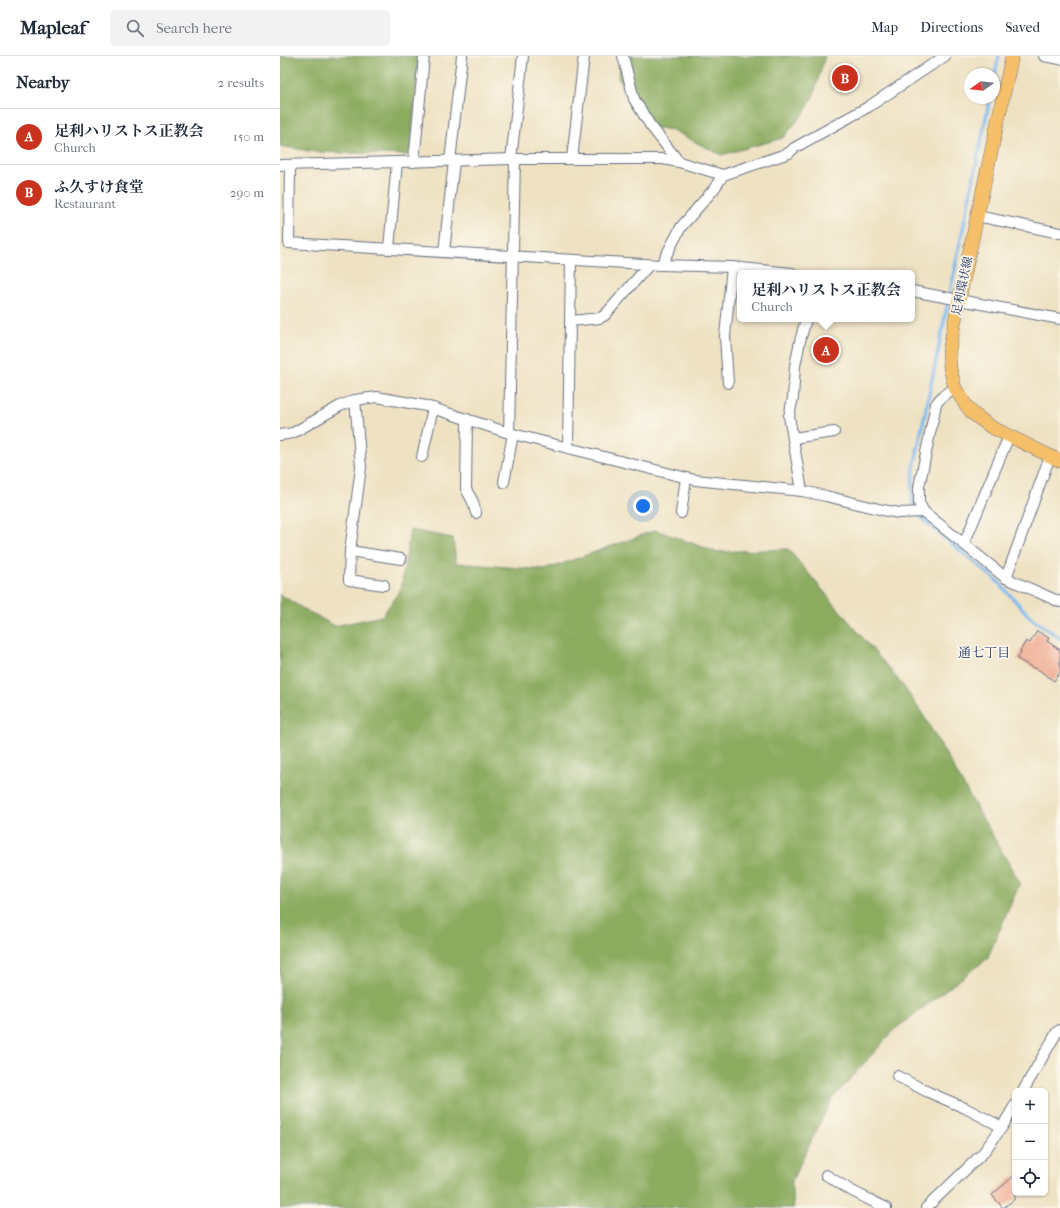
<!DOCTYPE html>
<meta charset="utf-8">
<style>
body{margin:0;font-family:"IM FELL French Canon","Noto Serif JP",serif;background:#f2f2f3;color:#1f2937}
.controls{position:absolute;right:12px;bottom:12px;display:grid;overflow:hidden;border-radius:6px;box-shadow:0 1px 3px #0004}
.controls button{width:36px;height:36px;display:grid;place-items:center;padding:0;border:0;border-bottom:1px solid #e0e1e3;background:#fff;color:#1f2937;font:20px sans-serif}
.compass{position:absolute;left:684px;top:12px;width:36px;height:36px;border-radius:50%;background:#fff;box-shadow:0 1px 3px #0004;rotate:256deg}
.you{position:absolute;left:363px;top:450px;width:14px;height:14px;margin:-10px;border:3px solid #fff;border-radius:50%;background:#1a73e8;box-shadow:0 0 0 6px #1a73e833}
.badge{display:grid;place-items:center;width:26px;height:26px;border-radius:50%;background:#c8321e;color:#fff;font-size:13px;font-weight:700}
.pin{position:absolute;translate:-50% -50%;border:2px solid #fff;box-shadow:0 1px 4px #0006}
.popup{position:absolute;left:457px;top:214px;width:178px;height:52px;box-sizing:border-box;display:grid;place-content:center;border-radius:6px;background:#fff;filter:drop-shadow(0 1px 3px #0005);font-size:13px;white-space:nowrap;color:#747a83}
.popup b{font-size:15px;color:#1f2937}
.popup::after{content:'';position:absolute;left:50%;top:100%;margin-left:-8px;border:8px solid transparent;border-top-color:#fff}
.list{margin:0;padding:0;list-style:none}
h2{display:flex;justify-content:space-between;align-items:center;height:52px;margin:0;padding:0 16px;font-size:17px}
h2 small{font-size:13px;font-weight:400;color:#747a83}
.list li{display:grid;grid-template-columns:26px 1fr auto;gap:12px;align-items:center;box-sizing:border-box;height:56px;padding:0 16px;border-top:1px solid #e0e1e3}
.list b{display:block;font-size:15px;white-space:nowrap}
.list p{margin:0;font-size:13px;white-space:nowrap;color:#747a83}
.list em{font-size:13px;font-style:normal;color:#747a83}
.icon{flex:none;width:22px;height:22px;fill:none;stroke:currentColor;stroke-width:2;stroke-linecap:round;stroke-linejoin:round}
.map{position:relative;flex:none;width:780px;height:1152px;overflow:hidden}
header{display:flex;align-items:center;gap:24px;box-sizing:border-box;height:56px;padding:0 20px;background:#fff;border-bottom:1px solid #e0e1e3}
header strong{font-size:19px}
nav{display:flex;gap:22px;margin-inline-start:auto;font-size:14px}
.search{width:280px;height:36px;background:#f2f2f3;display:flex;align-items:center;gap:10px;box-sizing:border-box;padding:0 14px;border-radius:6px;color:#747a83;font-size:15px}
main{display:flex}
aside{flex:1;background:#fff}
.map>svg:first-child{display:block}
</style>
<header>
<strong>Mapleaf</strong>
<div class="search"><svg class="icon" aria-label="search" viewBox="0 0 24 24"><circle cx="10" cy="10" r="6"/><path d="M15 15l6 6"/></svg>Search here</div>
<nav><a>Map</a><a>Directions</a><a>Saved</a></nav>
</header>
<main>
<aside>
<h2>Nearby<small>2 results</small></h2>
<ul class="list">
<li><span class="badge">A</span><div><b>足利ハリストス正教会</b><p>Church</p></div><em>150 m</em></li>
<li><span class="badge">B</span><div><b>ふ久すけ食堂</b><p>Restaurant</p></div><em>290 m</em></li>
</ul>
</aside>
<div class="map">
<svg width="780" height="1152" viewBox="0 0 780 1152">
<rect width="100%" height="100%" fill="#fbf7ec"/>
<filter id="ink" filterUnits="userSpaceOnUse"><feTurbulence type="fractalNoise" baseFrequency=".025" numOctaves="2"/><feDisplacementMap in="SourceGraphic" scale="8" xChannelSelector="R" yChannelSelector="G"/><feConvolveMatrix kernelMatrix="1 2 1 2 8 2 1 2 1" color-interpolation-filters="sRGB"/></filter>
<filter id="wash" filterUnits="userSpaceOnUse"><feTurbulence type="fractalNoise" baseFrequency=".012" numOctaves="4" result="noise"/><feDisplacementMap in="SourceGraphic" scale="16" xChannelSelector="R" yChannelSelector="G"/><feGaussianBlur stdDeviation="0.9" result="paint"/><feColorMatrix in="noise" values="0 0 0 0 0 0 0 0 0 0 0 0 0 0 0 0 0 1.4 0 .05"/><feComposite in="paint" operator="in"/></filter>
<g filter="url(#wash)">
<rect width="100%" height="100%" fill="#efe2c3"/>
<g fill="#8cac61" stroke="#546e60">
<path d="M0,0H139L130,99L35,96L0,90Z"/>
<path d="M342,0H545L533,41L524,57L503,82L441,99L392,74L371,71L338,22Z"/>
<path d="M130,474L173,482L176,507L265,514L376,474L436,496L508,493L621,627L642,657L740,827L707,903L615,973L552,1043L511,1126L514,1152H0V538L22,552L55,570L102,560L121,533Z"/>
</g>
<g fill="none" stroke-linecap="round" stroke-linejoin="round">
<g stroke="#7eb9f0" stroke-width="3.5">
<path d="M714,23L719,0"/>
<path d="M636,454C629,446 633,422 634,411L710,42"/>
<path d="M640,459L649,469L716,524L751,562L780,582"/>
</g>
</g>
<g id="blocks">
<g fill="#f0ab92">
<path d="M543,289L555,291L554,299L542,297Z"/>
<path d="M757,575L769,582L767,585L780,594V616L774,625L756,612L755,613L737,603L741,596L740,595L746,585L750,587Z"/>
<path d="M735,1119V1143L723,1152L712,1139Z"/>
</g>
</g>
</g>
<g filter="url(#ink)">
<use href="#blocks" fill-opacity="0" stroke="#656e81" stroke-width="1"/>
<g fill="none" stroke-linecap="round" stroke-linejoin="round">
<g stroke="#656e81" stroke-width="12">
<g id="minor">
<path d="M343,0L354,43L370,69L399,106"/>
<path d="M764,0L780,3"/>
<path d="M231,103L243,0"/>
<path d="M292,103L304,0"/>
<path d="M170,105L182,0"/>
<path d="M134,106L144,0"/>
<path d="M0,109L235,103H383L399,106L443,119L509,97L514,92L588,51L665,0"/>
<path d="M10,109L9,187L381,209L452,211L512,217"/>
<path d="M697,160L780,177"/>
<path d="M109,192L117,106"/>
<path d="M164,196L174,105"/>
<path d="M381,209L401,171L434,133L443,119"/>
<path d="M632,235L780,263"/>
<path d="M291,265L320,262L325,259L369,209"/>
<path d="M448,327L445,280L452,211"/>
<path d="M675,332C667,337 661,340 656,348L639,431V447L644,456L726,522L780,546"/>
<path d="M75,344L81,411L70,495L69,524L104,529"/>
<path d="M187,363L186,433L193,446L196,457"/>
<path d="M229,377L235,103"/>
<path d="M0,379L13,377L60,350L75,344L97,341L146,350L229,377L415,424L522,435L546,440L603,454L619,457L644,456"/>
<path d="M513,382L554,376"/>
<path d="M288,392L291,204"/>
<path d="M142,401L153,352"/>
<path d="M224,426L233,378"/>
<path d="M522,435L509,360L513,342L515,310L520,285L526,263"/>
<path d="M401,457L406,422"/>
<path d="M684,488L729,380"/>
<path d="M70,495L121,503"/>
<path d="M726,522L770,400"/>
<path d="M617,1020L648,1036L685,1052L722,1071"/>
<path d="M743,1035L777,976L780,974"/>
<path d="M546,1119L572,1135L606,1152"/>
<path d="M646,1152L703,1097L722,1071L735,1049"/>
</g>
</g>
<g stroke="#656e81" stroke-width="14">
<path id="major" d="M732,0L679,244L669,295L670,312L675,332L685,348L692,357L711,371L780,405"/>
</g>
<use href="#minor" stroke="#fff" stroke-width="10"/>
<use href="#major" stroke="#f6c06b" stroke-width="13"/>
</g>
</g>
<g text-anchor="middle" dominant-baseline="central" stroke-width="3.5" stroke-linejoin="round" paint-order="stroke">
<g font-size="12" fill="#1b2f5e" stroke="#fbf7ec">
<text transform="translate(682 230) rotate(-78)">足利環状線</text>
</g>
<g font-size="13" fill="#1b2f5e" stroke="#fbf7ec">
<text x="704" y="596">通七丁目</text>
</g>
</g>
</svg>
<div class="controls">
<button>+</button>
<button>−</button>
<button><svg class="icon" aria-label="locate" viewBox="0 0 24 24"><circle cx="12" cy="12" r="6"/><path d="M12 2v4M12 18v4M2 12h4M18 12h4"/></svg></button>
</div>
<svg class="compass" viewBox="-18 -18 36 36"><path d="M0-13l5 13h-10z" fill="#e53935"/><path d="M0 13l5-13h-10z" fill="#747a83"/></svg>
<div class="you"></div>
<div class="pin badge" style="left:546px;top:294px">A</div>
<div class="popup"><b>足利ハリストス正教会</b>Church</div>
<div class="pin badge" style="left:565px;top:22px">B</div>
</div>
</main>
